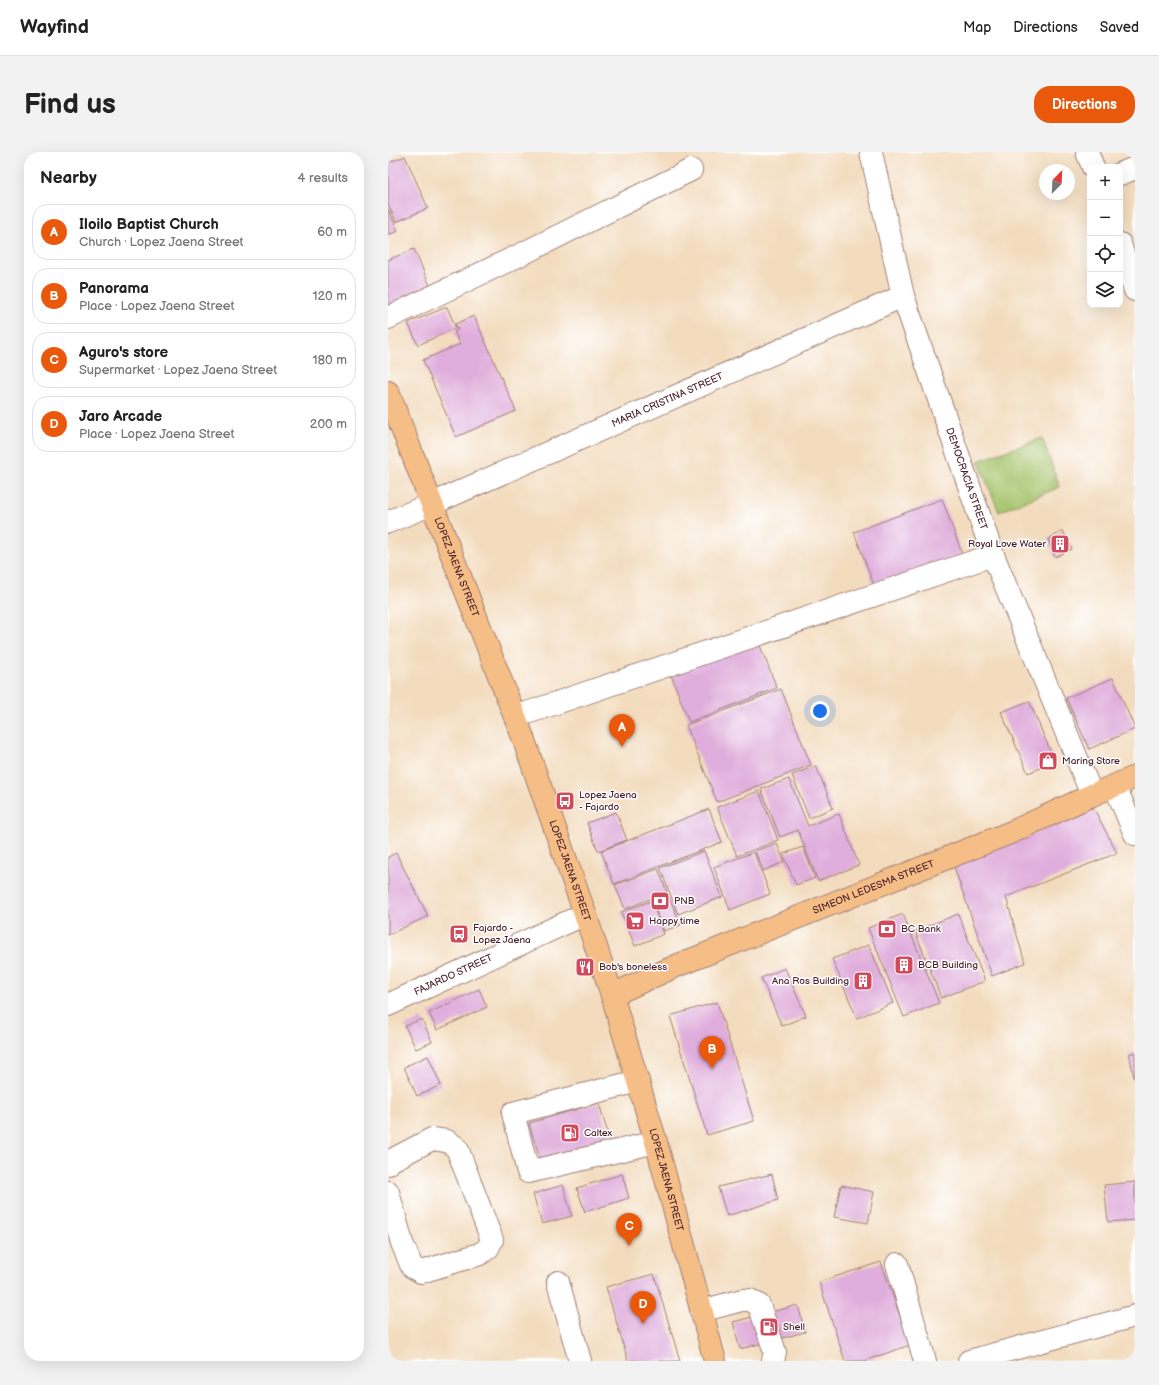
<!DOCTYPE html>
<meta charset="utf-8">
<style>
body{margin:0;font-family:"Balsamiq Sans",sans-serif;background:#f2f2f2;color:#222}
.controls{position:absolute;right:12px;top:12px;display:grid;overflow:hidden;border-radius:8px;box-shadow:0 4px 16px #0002}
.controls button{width:36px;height:36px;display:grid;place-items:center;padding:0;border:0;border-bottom:1px solid #e0e0e0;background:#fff;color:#222;font:20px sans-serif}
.compass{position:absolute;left:651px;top:12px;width:36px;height:36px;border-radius:50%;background:#fff;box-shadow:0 4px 16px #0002;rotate:24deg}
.you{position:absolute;left:432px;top:559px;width:14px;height:14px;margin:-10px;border:3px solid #fff;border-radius:50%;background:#1a73e8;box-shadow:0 0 0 6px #1a73e833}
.badge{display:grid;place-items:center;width:26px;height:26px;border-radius:50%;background:#ea580c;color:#fff;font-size:13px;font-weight:700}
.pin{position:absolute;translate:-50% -33px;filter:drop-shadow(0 1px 2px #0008)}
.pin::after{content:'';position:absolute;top:21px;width:14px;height:12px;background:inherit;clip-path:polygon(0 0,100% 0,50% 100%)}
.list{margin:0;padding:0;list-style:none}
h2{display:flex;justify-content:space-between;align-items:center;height:52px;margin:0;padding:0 16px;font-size:17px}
h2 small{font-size:13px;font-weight:400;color:#767676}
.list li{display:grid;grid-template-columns:26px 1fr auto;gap:12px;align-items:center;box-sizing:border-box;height:56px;margin:0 8px 8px;padding:0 8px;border:1px solid #e0e0e0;border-radius:16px}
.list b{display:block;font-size:15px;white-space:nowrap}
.list p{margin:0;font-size:13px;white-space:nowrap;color:#767676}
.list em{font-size:13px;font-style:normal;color:#767676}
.icon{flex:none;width:22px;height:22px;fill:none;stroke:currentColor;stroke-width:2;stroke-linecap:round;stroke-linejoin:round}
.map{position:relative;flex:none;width:747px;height:1209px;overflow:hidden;border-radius:16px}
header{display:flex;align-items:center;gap:24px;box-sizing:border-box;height:56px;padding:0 20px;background:#fff;border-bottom:1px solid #e0e0e0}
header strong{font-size:19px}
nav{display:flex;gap:22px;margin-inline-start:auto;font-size:14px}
.intro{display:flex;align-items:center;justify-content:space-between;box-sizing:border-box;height:96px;padding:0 24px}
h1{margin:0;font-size:28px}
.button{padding:10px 18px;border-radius:16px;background:#ea580c;color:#fff;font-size:14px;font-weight:700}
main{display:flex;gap:24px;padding:0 24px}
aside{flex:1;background:#fff;border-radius:16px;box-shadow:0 4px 16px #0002}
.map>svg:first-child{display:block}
</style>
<header>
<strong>Wayfind</strong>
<nav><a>Map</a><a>Directions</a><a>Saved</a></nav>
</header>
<div class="intro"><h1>Find us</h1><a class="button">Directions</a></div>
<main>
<aside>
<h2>Nearby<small>4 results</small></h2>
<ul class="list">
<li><span class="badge">A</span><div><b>Iloilo Baptist Church</b><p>Church · Lopez Jaena Street</p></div><em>60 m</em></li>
<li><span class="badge">B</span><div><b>Panorama</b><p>Place · Lopez Jaena Street</p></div><em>120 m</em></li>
<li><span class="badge">C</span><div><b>Aguro's store</b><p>Supermarket · Lopez Jaena Street</p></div><em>180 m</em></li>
<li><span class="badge">D</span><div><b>Jaro Arcade</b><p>Place · Lopez Jaena Street</p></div><em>200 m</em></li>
</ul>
</aside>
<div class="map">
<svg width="747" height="1209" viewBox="0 0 747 1209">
<rect width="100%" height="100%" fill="#fff"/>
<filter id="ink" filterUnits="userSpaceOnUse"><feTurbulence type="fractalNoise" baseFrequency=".025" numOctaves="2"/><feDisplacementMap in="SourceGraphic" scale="8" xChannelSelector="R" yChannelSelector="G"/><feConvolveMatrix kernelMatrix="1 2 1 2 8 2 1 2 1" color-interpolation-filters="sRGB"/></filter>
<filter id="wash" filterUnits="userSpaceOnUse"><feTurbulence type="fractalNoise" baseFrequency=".012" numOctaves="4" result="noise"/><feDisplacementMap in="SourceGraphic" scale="16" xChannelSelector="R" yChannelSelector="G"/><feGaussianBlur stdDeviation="0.9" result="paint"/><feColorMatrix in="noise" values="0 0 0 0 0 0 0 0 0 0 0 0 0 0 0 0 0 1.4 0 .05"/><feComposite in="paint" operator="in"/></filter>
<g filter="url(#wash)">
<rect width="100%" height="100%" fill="#f3dcbe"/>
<path fill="#a4c269" stroke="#77704a" d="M654,286L672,335L611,360L590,309Z"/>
<g id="blocks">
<g fill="#e0aedc">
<path d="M17,4L40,56L8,70L0,52V11Z"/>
<path d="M0,57L10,79L0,83Z"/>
<path d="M26,97L45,141L0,160V108Z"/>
<path d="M59,155L68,176L30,193L20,171Z"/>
<path d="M86,164L128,259L68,285L35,208L72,192L66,179L70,178L67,172Z"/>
<path d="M554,347L575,404L487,436L466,380Z"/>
<path d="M675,379L684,397L667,405L660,387Z"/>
<path d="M370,489L389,536L301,570L283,523Z"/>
<path d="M725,526L747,577L701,597L678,546Z"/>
<path d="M393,537L423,613L329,650L298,573Z"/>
<path d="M641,549L667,610L640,621L613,560Z"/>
<path d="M428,614L445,656L421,666L404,623Z"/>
<path d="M401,627L420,674L451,662L471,713L430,729L410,678L392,685L373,637Z"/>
<path d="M371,639L390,688L349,704L329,655Z"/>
<path d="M705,655L729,701L618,745L637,811L604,824L566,715Z"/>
<path d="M321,657L334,690L226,732L213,699Z"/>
<path d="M228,660L239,688L210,699L199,671Z"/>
<path d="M389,691L396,710L375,719L367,699Z"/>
<path d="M415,695L427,726L408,733L395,702Z"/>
<path d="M316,699L334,745L290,762L272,716Z"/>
<path d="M366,700L382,742L342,758L326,715Z"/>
<path d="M8,701L40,764L0,783V705Z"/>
<path d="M270,717L279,740L237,757L227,733Z"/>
<path d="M280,743L293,773L276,779L264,749Z"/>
<path d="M263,749L276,782L247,794L233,760Z"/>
<path d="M515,762L551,851L516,865L480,776Z"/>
<path d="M570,762L597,829L553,846L527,779Z"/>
<path d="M481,793L505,851L469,866L444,807Z"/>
<path d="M397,816L418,864L394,874L373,826Z"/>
<path d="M91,837L99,855L49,878L41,861Z"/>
<path d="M329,850L366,969L319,983L282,864Z"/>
<path d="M34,867L44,890L28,897L17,874Z"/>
<path d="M747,900V926H746L741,902Z"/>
<path d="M40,904L53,933L29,944L16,915Z"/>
<path d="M211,951L223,992L153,1011L141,971Z"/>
<path d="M234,1022L241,1046L197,1060L189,1036Z"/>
<path d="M384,1022L390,1048L339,1064L330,1035Z"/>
<path d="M747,1030V1068L720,1070L716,1033Z"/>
<path d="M175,1033L184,1064L154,1072L145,1042Z"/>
<path d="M453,1033L486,1040L480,1071L446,1065Z"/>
<path d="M493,1110L522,1193L476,1209H457L431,1130Z"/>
<path d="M266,1122L292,1209H240L218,1135Z"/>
<path d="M410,1153L417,1180L352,1197L345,1170Z"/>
</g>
</g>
</g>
<g filter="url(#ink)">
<use href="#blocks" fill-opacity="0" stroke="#9e7e74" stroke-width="1"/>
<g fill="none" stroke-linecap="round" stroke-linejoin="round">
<g stroke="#9e7e74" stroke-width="24">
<g id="minor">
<path id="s1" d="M483,0L515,144L605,403L704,643"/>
<path d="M699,0L705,15"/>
<path d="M732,22L747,16"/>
<path d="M732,92L747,138"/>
<path d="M0,166L140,99L303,18"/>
<path id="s2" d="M0,370L44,352L515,144"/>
<path d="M127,565L605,403"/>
<path d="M727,634L747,682"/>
<path id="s3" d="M0,853L197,762"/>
<path d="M250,929L125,961L140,1020L268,990"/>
<path d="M0,1012L2,1009L44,987L59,989L69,996L104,1088L100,1096L92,1102L33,1120L24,1115L14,1091L0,1040"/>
<path d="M509,1112L537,1209"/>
<path d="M170,1130L192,1209"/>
<path d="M313,1159L354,1148H362L371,1153L387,1200L385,1209"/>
<path d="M581,1209L747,1164"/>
</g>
</g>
<g stroke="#9e7e74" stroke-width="24">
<g id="major">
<path id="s4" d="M0,240L133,580L197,762L224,843L268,990L327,1209"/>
<path id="s5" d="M224,843L288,814L624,680L704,643L747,625"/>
</g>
</g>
<use href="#minor" stroke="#fff" stroke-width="22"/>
<use href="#major" stroke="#f6be87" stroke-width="22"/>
</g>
</g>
<defs>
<g id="building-square" transform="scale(1)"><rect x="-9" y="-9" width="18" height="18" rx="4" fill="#d1495b" stroke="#fff"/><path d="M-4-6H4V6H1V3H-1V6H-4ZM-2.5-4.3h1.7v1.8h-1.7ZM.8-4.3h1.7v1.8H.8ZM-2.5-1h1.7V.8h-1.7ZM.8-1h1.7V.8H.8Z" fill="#fff"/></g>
<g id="shop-square" transform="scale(1)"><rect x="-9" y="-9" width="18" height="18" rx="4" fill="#d1495b" stroke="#fff"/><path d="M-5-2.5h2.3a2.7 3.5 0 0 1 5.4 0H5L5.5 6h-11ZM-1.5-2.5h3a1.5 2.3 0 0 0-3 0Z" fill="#fff"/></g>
<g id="bus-square" transform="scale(1)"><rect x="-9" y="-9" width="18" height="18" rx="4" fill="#d1495b" stroke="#fff"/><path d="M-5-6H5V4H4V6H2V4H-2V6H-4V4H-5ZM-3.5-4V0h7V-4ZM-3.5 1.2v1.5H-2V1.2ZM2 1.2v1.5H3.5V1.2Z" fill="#fff"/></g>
<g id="bank-square" transform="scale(1)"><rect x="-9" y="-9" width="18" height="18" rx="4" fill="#d1495b" stroke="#fff"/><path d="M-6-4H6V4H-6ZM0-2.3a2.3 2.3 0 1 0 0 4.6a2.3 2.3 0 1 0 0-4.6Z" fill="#fff"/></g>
<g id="supermarket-square" transform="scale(1)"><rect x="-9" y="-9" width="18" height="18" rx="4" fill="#d1495b" stroke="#fff"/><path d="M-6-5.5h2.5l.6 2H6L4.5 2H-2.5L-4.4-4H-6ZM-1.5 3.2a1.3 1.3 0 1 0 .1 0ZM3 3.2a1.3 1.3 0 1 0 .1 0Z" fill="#fff"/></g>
<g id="restaurant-square" transform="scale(1)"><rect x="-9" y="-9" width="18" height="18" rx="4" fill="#d1495b" stroke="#fff"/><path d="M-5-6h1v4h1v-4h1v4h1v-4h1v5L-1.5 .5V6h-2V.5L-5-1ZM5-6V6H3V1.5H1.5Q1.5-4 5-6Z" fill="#fff"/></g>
<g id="fuel-square" transform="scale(1)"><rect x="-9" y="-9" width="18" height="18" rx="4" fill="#d1495b" stroke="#fff"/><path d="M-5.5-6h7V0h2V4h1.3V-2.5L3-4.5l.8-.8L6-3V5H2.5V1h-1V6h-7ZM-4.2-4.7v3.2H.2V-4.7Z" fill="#fff"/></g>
</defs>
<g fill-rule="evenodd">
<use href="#building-square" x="672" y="392"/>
<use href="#shop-square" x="660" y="609"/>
<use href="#bus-square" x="177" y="649"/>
<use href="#bank-square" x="272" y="749"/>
<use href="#supermarket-square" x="247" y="769"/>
<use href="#bank-square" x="499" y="777"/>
<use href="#bus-square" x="71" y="782"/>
<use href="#building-square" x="516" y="813"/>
<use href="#restaurant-square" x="197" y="815"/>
<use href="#building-square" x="475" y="829"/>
<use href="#fuel-square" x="182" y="981"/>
<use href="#fuel-square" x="381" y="1175"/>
</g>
<g text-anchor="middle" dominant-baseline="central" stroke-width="3" stroke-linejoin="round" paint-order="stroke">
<g font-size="10" fill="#4a1f2b" stroke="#fff">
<text stroke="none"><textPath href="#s2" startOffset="305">MARIA CRISTINA STREET</textPath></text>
<text stroke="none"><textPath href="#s1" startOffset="341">DEMOCRACIA STREET</textPath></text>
<text stroke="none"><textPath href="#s4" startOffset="188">LOPEZ JAENA STREET</textPath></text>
<text stroke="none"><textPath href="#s4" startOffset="512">LOPEZ JAENA STREET</textPath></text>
<text stroke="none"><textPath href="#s5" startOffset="283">SIMEON LEDESMA STREET</textPath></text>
<text stroke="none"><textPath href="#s3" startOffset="72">FAJARDO STREET</textPath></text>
<text stroke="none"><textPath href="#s4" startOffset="836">LOPEZ JAENA STREET</textPath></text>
</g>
<g font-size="10" fill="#4a1f2b" stroke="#fff" text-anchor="start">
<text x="658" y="392" text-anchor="end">Royal Love Water</text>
<text x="674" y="609">Maring Store</text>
<text x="191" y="643">Lopez Jaena<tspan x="191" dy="12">- Fajardo</tspan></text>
<text x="286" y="749">PNB</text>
<text x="261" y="769">Happy time</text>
<text x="85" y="776">Fajardo -<tspan x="85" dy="12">Lopez Jaena</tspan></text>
<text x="513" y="777">BC Bank</text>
<text x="530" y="813">BCB Building</text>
<text x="211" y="815">Bob's boneless</text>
<text x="461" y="829" text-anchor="end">Ana Ros Building</text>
<text x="196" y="981">Caltex</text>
<text x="395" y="1175">Shell</text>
</g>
</g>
</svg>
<div class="controls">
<button>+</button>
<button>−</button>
<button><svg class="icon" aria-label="locate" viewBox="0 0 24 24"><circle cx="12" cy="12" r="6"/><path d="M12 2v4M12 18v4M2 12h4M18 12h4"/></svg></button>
<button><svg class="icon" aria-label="layers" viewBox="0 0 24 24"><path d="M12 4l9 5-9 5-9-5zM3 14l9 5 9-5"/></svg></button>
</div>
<svg class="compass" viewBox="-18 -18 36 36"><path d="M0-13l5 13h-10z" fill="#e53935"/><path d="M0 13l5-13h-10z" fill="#767676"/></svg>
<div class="you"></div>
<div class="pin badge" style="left:234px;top:595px">A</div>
<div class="pin badge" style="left:324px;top:917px">B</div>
<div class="pin badge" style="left:241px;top:1094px">C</div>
<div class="pin badge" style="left:255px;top:1172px">D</div>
</div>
</main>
